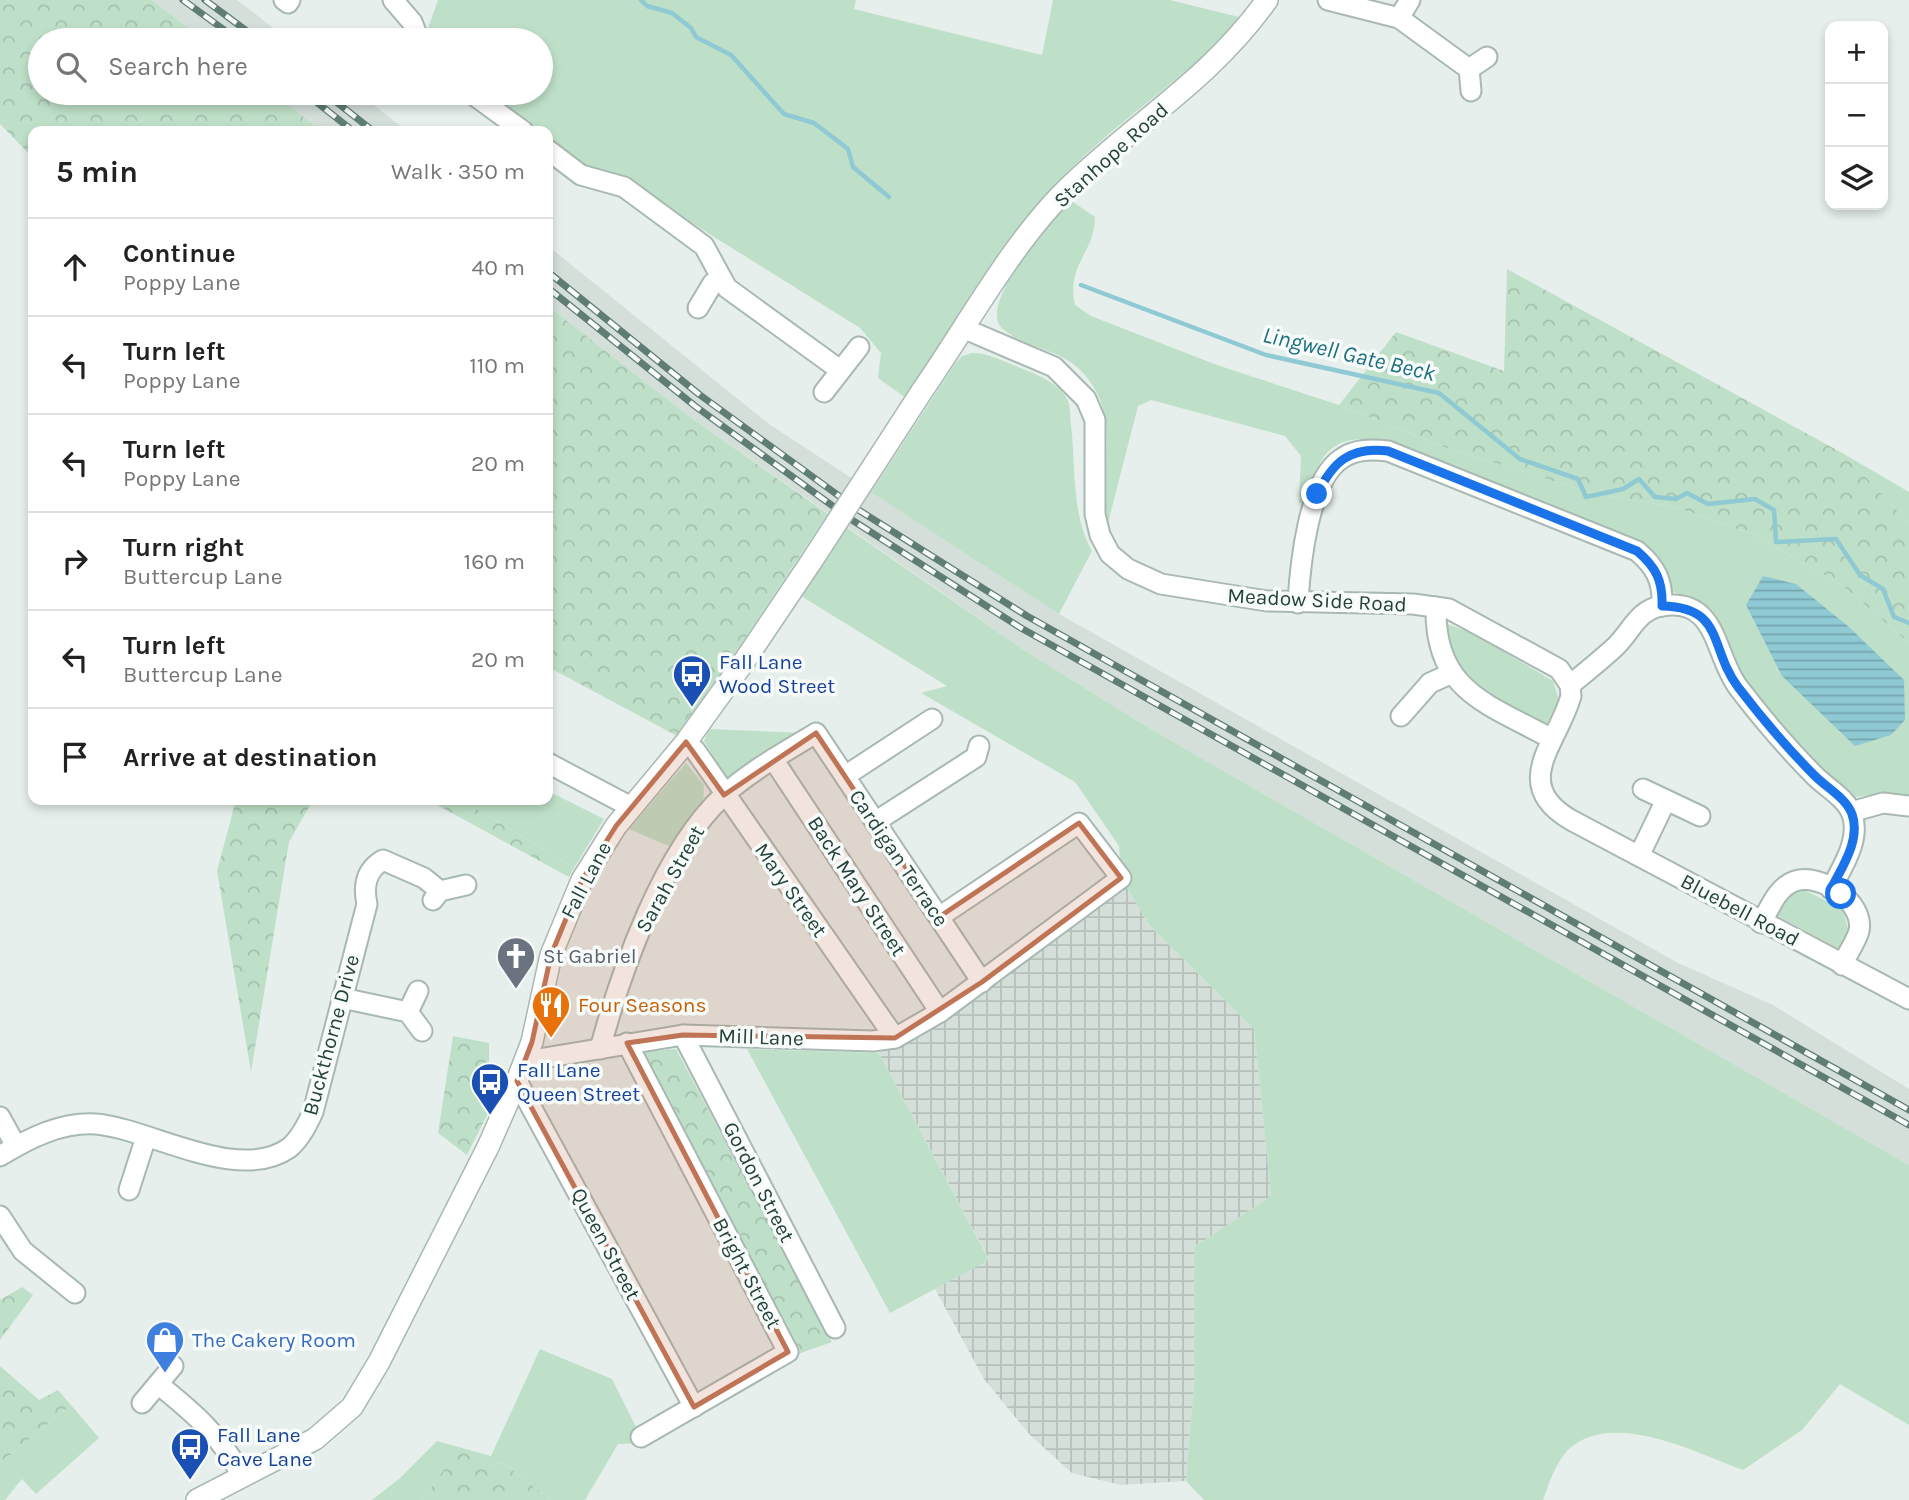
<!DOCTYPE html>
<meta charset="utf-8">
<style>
body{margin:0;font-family:Karla,sans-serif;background:#f2f2f2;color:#222}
.controls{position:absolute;right:21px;top:21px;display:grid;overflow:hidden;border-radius:14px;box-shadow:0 4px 10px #0003}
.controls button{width:63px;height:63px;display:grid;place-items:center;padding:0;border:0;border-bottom:2px solid #e0e0e0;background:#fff;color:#222;font:35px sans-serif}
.stop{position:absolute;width:21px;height:21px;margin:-16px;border:5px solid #1a73e8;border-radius:50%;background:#fff}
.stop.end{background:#1a73e8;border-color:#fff;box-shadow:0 2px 7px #0008}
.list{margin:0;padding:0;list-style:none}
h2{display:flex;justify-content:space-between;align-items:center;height:91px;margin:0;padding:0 28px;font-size:30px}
h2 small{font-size:23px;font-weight:400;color:#767676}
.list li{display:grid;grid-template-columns:46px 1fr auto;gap:21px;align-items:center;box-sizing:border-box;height:98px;padding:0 28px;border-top:2px solid #e0e0e0}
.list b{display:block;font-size:26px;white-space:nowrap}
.list p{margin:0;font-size:23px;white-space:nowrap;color:#767676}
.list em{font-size:23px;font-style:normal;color:#767676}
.icon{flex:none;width:38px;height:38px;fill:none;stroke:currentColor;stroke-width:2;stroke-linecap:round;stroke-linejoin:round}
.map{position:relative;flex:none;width:1909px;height:1500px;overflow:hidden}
.search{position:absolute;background:#fff;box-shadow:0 4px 10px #0003;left:28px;top:28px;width:525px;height:77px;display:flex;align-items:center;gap:18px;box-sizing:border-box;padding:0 24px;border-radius:38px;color:#767676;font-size:26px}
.panel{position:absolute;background:#fff;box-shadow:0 4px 10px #0003;left:28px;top:126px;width:525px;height:679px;border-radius:14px}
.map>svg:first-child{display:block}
</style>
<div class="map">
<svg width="1909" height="1500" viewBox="0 0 1909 1500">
<defs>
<pattern id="industrial-grid" width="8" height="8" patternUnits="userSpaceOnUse" patternTransform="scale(1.75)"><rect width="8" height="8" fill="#d4dfda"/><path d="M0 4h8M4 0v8" fill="none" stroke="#b6c1bc"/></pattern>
<pattern id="forest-crowns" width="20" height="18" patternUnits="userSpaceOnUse" patternTransform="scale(1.75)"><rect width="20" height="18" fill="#bfe0c8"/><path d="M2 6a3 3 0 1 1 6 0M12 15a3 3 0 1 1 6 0" fill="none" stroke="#a4c1ad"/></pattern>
<pattern id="water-rules" width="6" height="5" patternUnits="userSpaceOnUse" patternTransform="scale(1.75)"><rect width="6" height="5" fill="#8ec9d4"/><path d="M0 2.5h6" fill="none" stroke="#74a5ad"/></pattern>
</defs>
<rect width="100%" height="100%" fill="#e6efeb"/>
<g fill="#d4dfda">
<path d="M152,0H237L289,40H204Z"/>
<path d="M272,93H358L407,131H322Z"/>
<path d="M548,246L769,424L1059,614L1678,963L1773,1005L1909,1089V1165L1149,728L1021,648L686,414L548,306Z"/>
</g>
<path fill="url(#industrial-grid)" d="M1121,878L1150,926L1254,1029L1271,1196L1194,1247V1380L1186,1481L1121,1485L1072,1473L1030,1435L984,1379L935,1289L989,1259L879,1053Z"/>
<g fill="#bfe0c8">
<path d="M438,0H856L854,9L1042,55L1053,0H1170L1243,18C1183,81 1107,127 1048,192C993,252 951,329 906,398L878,378L881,353L860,328L663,205L635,182L593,172L548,138V131H539L488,93H541V40H430L427,31Z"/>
<path d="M1070,200L1095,217C1095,253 1066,264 1075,305L1091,316L1217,365L1339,405L1447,448L1595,494L1675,507L1757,536L1843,586L1909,643V798L1880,794L1855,797L1820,768L1742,681L1689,599L1672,591L1663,571L1642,545L1385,441C1332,432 1316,454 1309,503H1299L1301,456L1285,436L1151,400L1138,406L1108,523C1099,478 1119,427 1093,386C1069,347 1035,354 1004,330C973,307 1053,220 1070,200Z"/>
<path d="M972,353C988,353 1003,361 1018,367C1034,373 1059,383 1067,399C1071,405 1070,418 1071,425C1076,467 1071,514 1092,551L1059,614L871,492L955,364L962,356Z"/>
<path d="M1844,454L1909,492V523Z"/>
<path d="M846,527L1021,648L1149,728L1909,1165V1425L1840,1384L1802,1430L1743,1470C1696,1453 1615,1410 1570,1448C1556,1461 1549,1483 1543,1500H1204L1186,1481L1194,1380V1247L1271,1196L1254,1029L1150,926L1121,878L1119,846L1075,782L921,693L947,686L801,596Z"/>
<path d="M1447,624L1474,634L1553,681L1559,699L1545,728C1505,708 1438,679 1447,624Z"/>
<path d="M709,729L803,733L728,780L704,741Z"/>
<path d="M686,763L704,785L703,810L680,851L629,829Z"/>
<path d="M548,791L604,819L574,868L462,800H548Z"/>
<path d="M1802,889L1843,909L1848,929L1839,949L1776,915L1785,897Z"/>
<path d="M747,1049L879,1053L989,1260L890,1313Z"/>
<path d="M540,1349L612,1379L641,1437L648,1443L618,1444L585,1500H552L502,1463L493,1465L459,1450L422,1500H372L399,1479L437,1441L491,1456Z"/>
<path d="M71,1405L99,1438L36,1494L22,1479L5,1500H0V1463Z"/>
</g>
<g fill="url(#forest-crowns)">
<path d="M0,0H152L204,40H40V93H272L322,131H33V158L0,124Z"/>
<path d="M1507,269L1844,454L1909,523V643L1843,586L1757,536L1675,507L1595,494L1447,448L1339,405L1396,332L1504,371Z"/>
<path d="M548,306L686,414L828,514L679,737L548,667Z"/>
<path d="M236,800H313L289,842L251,1072L217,871Z"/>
<path d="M428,800H462L574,868L569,877Z"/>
<path d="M453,1036L489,1043V1075L503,1083L467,1155L438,1133Z"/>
<path d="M676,1049L832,1342L798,1354L639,1058L643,1052Z"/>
<path d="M22,1287L33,1295L0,1340V1300Z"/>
<path d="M0,1366L39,1400L58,1390L71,1405L0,1463Z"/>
<path d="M459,1449L493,1465L502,1463L552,1500H422Z"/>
</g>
<path fill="url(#water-rules)" d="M1763,576L1796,584L1849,627L1904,680L1905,720L1891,735L1855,746L1782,676L1746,605Z"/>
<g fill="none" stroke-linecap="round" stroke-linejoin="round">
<g stroke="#8ec9d4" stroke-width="4.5">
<path d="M641,0L647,6L672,13L691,28L696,37L731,55L784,114L814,123L848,149L853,167L889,197"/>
<path d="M1081,285L1266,355L1439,393L1520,459L1578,479L1586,497L1623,489L1639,479L1655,497L1676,499L1687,493L1708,504L1755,499L1774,510L1776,542L1836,539L1860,575L1883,589L1894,617L1909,623"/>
</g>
<g stroke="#a8b8b2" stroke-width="23">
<g id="minor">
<path d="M284,0L288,3L290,0"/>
<path d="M393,0L412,22L419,40"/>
<path d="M1328,0L1399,18L1469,69"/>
<path d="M1399,18L1410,0"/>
<path d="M1471,91L1469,69L1487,57"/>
<path d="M471,93L523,131"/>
<path d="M548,150L581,175L624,187L704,246L727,288L840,370"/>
<path d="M698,308L713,283L720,280"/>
<path d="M965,329L1054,367L1086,399L1095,420V514L1100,535L1110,554L1128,569L1161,584L1267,601L1413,604L1449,609L1559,669L1570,685L1571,696C1558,743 1509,784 1571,820L1909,999"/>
<path d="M824,392L859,347"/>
<path d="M1298,603C1300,566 1308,481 1341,459C1355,449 1371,449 1388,451L1637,551C1656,567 1663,581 1662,606"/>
<path d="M1436,607C1434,692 1489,704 1552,739"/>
<path d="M1570,685C1586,672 1601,660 1615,647C1631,632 1638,609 1662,606C1718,597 1714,655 1738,687C1761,717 1788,749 1815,776C1827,788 1846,798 1852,814C1861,840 1842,867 1831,889"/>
<path d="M1401,716L1430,683L1450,674"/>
<path d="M686,742L695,750L895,1038"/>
<path d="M773,759L940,1012"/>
<path d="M548,763L631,807"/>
<path d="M845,776L932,719"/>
<path d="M1643,789L1700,816"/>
<path d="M1851,812L1883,803L1909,806"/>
<path d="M875,822L976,757L979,746"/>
<path d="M1639,856L1666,800"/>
<path d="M433,900L440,891L466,885"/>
<path d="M1761,923C1770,908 1777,887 1795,881C1821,873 1865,902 1859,931C1856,942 1847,954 1842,965"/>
<path d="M342,998L408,1012L422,1031"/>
<path d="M408,1012L418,991"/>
<path d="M683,1035L835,1328"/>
<path d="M627,1043L788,1352L641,1437"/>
<path d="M600,1049C621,971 663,852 723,796C750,771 785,752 816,733L982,982"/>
<path d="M526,1061L683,1035L873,1041L895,1038L940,1012L1121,878L1079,823L939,917"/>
<path d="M517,1081L694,1407"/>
<path d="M0,1117L16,1146"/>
<path d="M0,1156C29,1138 61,1122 96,1124C151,1129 238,1184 289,1148C300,1139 307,1125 313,1112L367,904C363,886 366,870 383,860L424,878L440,891"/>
<path d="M129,1190L146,1137"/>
<path d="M0,1216L23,1251L75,1293"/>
<path d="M158,1384C194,1413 220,1435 242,1476"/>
<path d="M142,1403L173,1366"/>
</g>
</g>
<g stroke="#a8b8b2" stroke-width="24">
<g id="tertiary">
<path d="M922,391C967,326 1013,241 1069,187C1136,122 1211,79 1267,0"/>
<path d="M197,1500L315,1439L352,1407L379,1362L488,1147L517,1081L532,1042L551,955L582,880L616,826L686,742L743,663L811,562"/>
</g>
</g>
<use href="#minor" stroke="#fff" stroke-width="19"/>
<use href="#tertiary" stroke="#fff" stroke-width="21"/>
<g stroke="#5f7d75" stroke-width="7">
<g id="rail">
<path d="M183,0L238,40"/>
<path d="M205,0L259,40"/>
<path d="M305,93L353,131"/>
<path d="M325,93L373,131"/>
<path d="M548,272L700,395L857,509L1027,616L1909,1110"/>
<path d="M548,288L695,406L852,520L1021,628L1909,1125"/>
</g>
</g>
<use href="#rail" stroke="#f7fbf9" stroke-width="4.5" stroke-dasharray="13" stroke-linecap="butt"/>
<g stroke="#a8b8b2" stroke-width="24" stroke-linecap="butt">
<path id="tertiary-bridge" d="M811,562L922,391"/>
</g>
<use href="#tertiary-bridge" stroke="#fff" stroke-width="21"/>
</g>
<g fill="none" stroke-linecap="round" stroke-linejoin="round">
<path stroke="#1a73e8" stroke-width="9" d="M1317,494C1333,462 1350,446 1388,451L1637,551C1656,567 1663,581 1662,606C1725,607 1709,649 1738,687C1761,717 1788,749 1815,776C1827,788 1846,798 1852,814C1861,840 1842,867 1831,889L1841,894"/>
</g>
<path fill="#c07456" fill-opacity="0.2" stroke="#c07456" stroke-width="5" stroke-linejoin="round" d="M816,733L939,917L1079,823L1121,878L982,982L895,1038L683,1035L627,1043L788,1352L694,1407L517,1081L532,1042L551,955L582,880L616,826L686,742L724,795Z"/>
<defs>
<g id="bus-pin" transform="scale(2.0125)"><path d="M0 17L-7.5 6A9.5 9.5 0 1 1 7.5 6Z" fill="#1a4fb4" stroke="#f7fbf9"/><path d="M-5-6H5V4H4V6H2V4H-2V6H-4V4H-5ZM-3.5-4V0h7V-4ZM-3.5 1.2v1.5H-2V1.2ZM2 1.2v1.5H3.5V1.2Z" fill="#fff"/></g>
<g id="church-pin" transform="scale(2.0125)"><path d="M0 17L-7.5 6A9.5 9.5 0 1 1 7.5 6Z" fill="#6b7280" stroke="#f7fbf9"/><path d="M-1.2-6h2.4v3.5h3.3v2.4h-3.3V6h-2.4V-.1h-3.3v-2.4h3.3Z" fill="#fff"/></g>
<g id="restaurant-pin" transform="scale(2.0125)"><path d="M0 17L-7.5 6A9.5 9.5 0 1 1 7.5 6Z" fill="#e8710a" stroke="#f7fbf9"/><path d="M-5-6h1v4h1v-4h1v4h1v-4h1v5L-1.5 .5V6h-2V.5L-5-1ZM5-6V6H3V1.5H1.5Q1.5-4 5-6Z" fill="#fff"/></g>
<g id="shop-pin" transform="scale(2.0125)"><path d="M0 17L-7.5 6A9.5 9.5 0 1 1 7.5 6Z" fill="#3f7fe0" stroke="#f7fbf9"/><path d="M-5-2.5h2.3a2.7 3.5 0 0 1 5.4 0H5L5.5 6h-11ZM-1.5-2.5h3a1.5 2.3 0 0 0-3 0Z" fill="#fff"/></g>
</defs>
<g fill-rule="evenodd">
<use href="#bus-pin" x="692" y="674"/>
<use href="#church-pin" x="516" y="956"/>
<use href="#restaurant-pin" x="551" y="1005"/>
<use href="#bus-pin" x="490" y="1082"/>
<use href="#shop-pin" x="165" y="1340"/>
<use href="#bus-pin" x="190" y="1447"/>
</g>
<g text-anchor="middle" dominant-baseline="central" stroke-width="7" stroke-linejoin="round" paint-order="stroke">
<g font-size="21" fill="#24423a" stroke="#f7fbf9">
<text transform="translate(1111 155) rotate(-42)">Stanhope Road</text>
<text transform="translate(1317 600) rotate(3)">Meadow Side Road</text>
<text transform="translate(899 858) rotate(56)">Cardigan Terrace</text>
<text transform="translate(670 879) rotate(-61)">Sarah Street</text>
<text transform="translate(586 880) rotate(-62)">Fall Lane</text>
<text transform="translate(857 886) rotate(57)">Back Mary Street</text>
<text transform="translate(791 890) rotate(55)">Mary Street</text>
<text transform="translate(1740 910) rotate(28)">Bluebell Road</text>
<text transform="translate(331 1035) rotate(-75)">Buckthorne Drive</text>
<text transform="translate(761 1037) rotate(2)">Mill Lane</text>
<text transform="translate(759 1182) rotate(63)">Gordon Street</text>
<text transform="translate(606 1244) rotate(62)">Queen Street</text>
<text transform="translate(747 1273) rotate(62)">Bright Street</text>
</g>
<g font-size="21" fill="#164399" stroke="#f7fbf9" text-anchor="start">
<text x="719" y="662">Fall Lane<tspan x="719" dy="24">Wood Street</tspan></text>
<text x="517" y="1070">Fall Lane<tspan x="517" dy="24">Queen Street</tspan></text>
<text x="217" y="1435">Fall Lane<tspan x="217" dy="24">Cave Lane</tspan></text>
</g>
<g font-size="21" fill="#5b616d" stroke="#f7fbf9" text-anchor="start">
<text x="543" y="956">St Gabriel</text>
</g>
<g font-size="21" fill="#c56008" stroke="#f7fbf9" text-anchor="start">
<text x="578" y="1005">Four Seasons</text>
</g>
<g font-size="21" fill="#366cbe" stroke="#f7fbf9" text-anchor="start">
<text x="192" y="1340">The Cakery Room</text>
</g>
<g font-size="23" font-style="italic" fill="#1c6f80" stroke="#f7fbf9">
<text transform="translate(1349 354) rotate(13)">Lingwell Gate Beck</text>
</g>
</g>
</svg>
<div class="controls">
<button>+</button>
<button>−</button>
<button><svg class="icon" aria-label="layers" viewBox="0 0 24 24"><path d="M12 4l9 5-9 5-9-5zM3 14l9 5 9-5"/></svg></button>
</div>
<div class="stop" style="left:1841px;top:894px"></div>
<div class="stop end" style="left:1317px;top:494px"></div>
<div class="search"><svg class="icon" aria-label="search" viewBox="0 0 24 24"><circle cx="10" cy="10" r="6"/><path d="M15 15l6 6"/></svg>Search here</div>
<section class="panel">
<h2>5 min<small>Walk · 350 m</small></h2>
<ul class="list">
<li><svg class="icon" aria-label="ahead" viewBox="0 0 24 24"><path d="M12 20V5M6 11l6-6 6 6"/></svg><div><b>Continue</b><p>Poppy Lane</p></div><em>40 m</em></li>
<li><svg class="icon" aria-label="left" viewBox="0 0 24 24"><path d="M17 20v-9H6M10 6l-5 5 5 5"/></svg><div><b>Turn left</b><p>Poppy Lane</p></div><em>110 m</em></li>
<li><svg class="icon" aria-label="left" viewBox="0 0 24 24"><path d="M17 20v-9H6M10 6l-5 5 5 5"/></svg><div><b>Turn left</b><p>Poppy Lane</p></div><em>20 m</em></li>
<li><svg class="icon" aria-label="right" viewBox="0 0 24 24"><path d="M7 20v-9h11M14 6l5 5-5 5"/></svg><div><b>Turn right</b><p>Buttercup Lane</p></div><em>160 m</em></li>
<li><svg class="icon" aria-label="left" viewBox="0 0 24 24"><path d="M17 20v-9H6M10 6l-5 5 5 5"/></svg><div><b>Turn left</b><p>Buttercup Lane</p></div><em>20 m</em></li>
<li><svg class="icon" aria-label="arrive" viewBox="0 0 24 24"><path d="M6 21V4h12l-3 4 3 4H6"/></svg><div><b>Arrive at destination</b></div></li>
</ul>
</section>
</div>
